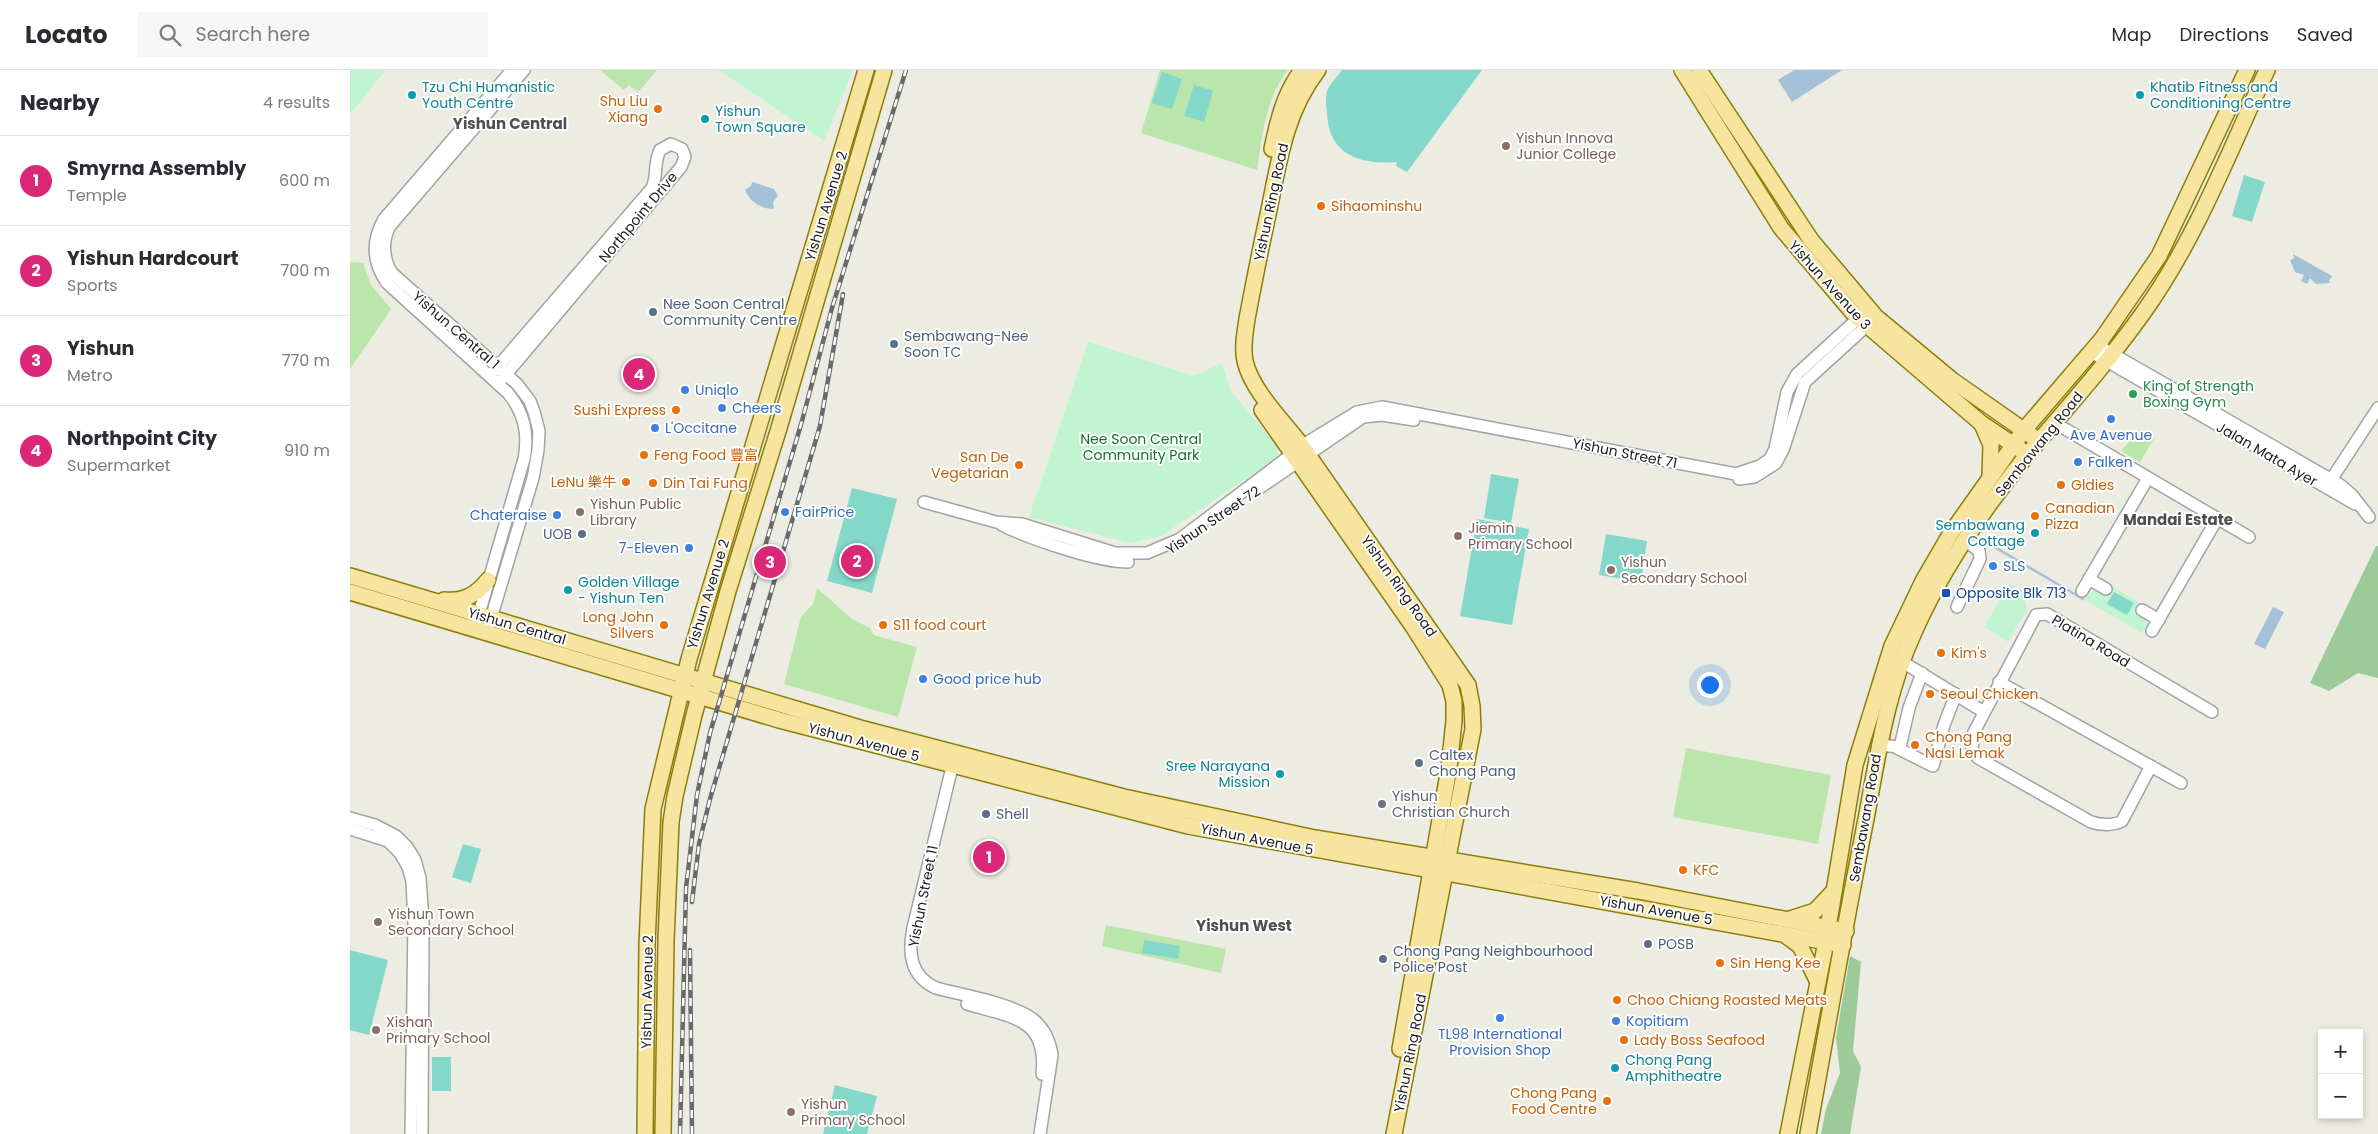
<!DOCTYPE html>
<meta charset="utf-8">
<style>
body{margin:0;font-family:Poppins,"Noto Sans SC",sans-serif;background:#f7f7f7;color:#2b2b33}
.controls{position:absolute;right:15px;bottom:15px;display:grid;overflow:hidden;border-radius:0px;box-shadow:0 2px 8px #0003}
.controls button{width:45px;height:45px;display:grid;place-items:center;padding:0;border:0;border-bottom:1px solid #e1e1e2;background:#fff;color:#2b2b33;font:25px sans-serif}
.you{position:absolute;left:1359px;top:614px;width:18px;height:18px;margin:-12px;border:4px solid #fff;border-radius:50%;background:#1a73e8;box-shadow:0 0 0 8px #1a73e833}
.badge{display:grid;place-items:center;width:32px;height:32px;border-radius:50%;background:#db2777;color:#fff;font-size:16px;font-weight:700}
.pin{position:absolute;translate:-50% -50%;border:2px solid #fff;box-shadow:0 1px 5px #0006}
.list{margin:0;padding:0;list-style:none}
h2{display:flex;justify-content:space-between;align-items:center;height:65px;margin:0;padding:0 20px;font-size:21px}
h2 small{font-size:16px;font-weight:400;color:#7c7c81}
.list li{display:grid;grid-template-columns:32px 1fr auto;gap:15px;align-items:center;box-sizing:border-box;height:90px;padding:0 20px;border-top:1px solid #e1e1e2}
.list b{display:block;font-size:19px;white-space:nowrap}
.list p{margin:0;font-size:16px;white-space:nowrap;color:#7c7c81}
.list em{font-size:16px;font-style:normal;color:#7c7c81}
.icon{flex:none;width:28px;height:28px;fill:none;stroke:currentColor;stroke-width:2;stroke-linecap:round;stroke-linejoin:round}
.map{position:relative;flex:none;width:2028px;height:1064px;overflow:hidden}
header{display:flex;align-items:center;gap:30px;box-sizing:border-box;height:70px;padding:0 25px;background:#fff;border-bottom:1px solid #e1e1e2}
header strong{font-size:24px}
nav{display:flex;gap:28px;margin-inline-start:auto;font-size:18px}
.search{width:350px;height:45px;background:#f7f7f7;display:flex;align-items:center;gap:12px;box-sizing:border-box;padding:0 18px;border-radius:0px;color:#7c7c81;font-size:19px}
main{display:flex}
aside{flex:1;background:#fff}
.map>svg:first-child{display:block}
</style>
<header>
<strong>Locato</strong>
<div class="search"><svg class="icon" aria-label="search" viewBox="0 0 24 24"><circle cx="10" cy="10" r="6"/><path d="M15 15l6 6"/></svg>Search here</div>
<nav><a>Map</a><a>Directions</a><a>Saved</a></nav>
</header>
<main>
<aside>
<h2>Nearby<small>4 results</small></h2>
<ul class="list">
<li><span class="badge">1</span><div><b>Smyrna Assembly</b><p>Temple</p></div><em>600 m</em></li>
<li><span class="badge">2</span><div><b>Yishun Hardcourt</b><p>Sports</p></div><em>700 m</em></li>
<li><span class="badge">3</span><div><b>Yishun</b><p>Metro</p></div><em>770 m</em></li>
<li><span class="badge">4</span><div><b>Northpoint City</b><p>Supermarket</p></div><em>910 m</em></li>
</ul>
</aside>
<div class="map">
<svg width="2028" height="1064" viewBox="0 0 2028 1064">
<rect width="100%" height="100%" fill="#edece2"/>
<g fill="#bae5ab">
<path d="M250,0H307L288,22L279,15L274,20Z"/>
<path d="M810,0H938C916,28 912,65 907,100L791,63Z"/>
<path d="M0,192L13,193L21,215L41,239L0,299Z"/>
<path d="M1790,359L1805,367L1790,392L1771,381Z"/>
<path d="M467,518L502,549L520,558L523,565L567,577L548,647L434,614L451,547L463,534Z"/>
<path d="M1336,678L1481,705L1468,774L1323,747Z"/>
<path d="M756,855L876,879L871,903L752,876Z"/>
</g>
<g fill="#9dca99">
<path d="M2026,476H2028V608L2008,603L1979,621L1960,613Z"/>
<path d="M1500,886L1511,892L1503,981L1511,997L1500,1064H1471L1476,1039L1490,1003L1486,968Z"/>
</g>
<g fill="#c1f5d1">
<path d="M0,0H36L0,44Z"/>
<path d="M364,0H503L474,71L370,1Z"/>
<path d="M738,272L844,306L872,293L881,321L928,377L927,388L811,466L780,473L679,447Z"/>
<path d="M1659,514L1672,520L1677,540L1658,572L1634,557Z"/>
<path d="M1761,516L1792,534L1788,542L1795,546L1797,554L1792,563L1735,530L1740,522L1749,519L1756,524Z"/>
</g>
<g fill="#84d8ca">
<path d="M992,0H1132L1057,102L1046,96L1047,92C1010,95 978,85 977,42C976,35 975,25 978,19C981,12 988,6 992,0Z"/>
<path d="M812,2L832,9L822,39L802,33Z"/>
<path d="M844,15L863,21L854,52L834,46Z"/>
<path d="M1894,105L1915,112L1902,152L1882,146Z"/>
<path d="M1141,404L1169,409L1161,453L1134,448Z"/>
<path d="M502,418L547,429L522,523L477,511Z"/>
<path d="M1127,449L1179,459L1162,555L1110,546Z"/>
<path d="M1256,464L1297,471L1291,512L1249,505Z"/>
<path d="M1764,522L1784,533L1777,545L1757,534Z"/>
<path d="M113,774L131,779L121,813L102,807Z"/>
<path d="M794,870L830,876L828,889L792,883Z"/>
<path d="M0,880L38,890L19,965L0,960Z"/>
<rect x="82" y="987" width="19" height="34"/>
<path d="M485,1015L527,1026L517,1064H473Z"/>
</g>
<g fill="#a5c1d8">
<path d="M1444,0H1492L1442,32L1428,10Z"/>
<path d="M402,112L424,119L428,126L423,132L424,139C411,139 400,132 395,120L401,116Z"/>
<path d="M1943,184L1982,206L1979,211L1980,213L1966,214L1960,208L1957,214L1951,211L1954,205L1945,202L1940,190L1944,188Z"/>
<path d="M1923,537L1934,542L1915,579L1904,574Z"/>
</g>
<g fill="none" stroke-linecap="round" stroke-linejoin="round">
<path stroke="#a5c1d8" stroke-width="2.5" d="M1636,472L1733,529"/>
<g stroke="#a3a3a3" stroke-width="14">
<g id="minor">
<path d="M1747,275L1989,414L2002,425L2019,447"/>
<path d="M1741,282L2005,434"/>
<path d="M144,301L302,118C308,105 303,95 310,80L321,74L332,79L335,87L331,97L153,308"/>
<path d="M1705,353L1899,467"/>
<path d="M1389,409L1404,407L1426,393L1433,380L1455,312L1523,250"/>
<path d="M1981,410L2028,338"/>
<path d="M905,421L1013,347L1032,345L1064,350"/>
<path d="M574,432L646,452L672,454L765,483H797L830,469L958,372L1007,342L1032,337L1386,404L1410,396L1420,389L1425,379L1437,322L1447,304L1513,244"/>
<path d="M652,455C680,469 748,492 778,492"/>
<path d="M1739,509L1756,519"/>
<path d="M1732,521L1798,408"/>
<path d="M1607,537L1630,489L1629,481L1616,471"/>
<path d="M1792,540L1809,550"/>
<path d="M127,551L174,389C179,363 174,343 158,323L37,213C22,192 21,172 34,149L162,0"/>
<path d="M139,555L183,408L188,380L189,361L184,342L180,331L167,314L42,203C33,189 32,170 40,156L174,0"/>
<path d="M1802,561L1867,449"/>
<path d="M1551,591L1634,642"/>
<path d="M1649,612L1831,713"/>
<path d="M1528,675L1550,677L1559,638L1572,603"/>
<path d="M1547,678L1583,696L1594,655L1606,624"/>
<path d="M604,689L563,858C558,883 560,906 586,918C612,925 666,934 685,951C695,960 700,972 702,985L690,1064"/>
<path d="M1801,696L1772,751C1763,756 1750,755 1741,752L1628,688L1622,679L1624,662L1686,545L1697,544L1862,642"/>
<path d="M0,748L25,755L46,766L57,777L65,790L70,808L73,851L72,1064"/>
<path d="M0,759L38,771L50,783L58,797L62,811L64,852L61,1064"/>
<path d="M617,934C660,947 698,947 692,1004"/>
</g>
</g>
<g stroke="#8c7e09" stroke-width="18">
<g id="major">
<path d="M968,0C936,41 929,90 919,140C911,176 904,212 897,249C895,263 892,277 895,291C901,319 932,350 949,372L1118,615L1122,636L1123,659L1044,1064"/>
<path d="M1332,0L1431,158L1504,244L1631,353L1671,380"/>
<path d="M1349,0L1461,170L1526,247L1602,310L1682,366"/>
<path d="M922,79C928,50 934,24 952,0"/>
<path d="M912,340L1062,555L1100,615L1104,631V651L1099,698L1050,979"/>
<path d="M1632,354L1641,375L1640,407"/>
<path d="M0,506L510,658L774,727L965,768L1288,821L1496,861"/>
<path d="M0,522L429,650L838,756L1493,875"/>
<path d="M94,530C114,532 126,525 138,510"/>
<path d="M1440,849L1465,841L1484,821"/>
<path d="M1435,865L1450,876L1468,912"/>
<path d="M295,1064L297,874L303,739L339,589L516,0"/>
<path d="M313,1064L316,871L321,752L325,726L344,645L378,521L429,358L534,0"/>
<path d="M1438,1064L1474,882L1505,695L1542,576L1573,511L1601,463L1674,360L1752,269L1809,186L1897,0"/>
<path d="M1458,1064C1477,959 1495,854 1516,749C1528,684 1537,620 1565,560C1595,493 1641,428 1688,372C1724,330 1761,288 1793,243C1846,169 1879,82 1917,0"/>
</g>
</g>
<use href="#minor" stroke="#fff" stroke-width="11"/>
<use href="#major" stroke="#f6e49f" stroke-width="15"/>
<g stroke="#6a6a6a" stroke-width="4.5">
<g id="rail">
<path d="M342,832L349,774L360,729L470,356L493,224"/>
<path d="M340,880L342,1064"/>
<path d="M330,1064L336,818L347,725L360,663L452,351L482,238L556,0"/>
</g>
</g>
<use href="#rail" stroke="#fff" stroke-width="2.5" stroke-dasharray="8" stroke-linecap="butt"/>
</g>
<g fill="#0f9aa8" stroke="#fff" stroke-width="2">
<circle cx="62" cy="25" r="5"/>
<circle cx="1790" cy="25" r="5"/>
<circle cx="355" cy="49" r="5"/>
<circle cx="1685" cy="463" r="5"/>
<circle cx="218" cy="520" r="5"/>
<circle cx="930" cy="704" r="5"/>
<circle cx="1265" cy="998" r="5"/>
</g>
<g fill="#e8710a" stroke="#fff" stroke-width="2">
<circle cx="308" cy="39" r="5"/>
<circle cx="971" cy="136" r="5"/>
<circle cx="326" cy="340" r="5"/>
<circle cx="294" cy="385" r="5"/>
<circle cx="669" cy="395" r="5"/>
<circle cx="276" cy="412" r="5"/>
<circle cx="303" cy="413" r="5"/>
<circle cx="1711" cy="415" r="5"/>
<circle cx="1685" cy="446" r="5"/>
<circle cx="314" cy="555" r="5"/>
<circle cx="533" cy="555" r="5"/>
<circle cx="1591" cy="583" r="5"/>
<circle cx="1580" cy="624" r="5"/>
<circle cx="1565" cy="675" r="5"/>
<circle cx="1333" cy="800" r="5"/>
<circle cx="1370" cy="893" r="5"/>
<circle cx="1267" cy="930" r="5"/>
<circle cx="1274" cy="970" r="5"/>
<circle cx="1257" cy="1031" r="5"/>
</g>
<g fill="#8d6e63" stroke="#fff" stroke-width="2">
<circle cx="1156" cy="76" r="5"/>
<circle cx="230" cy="442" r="5"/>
<circle cx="1108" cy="466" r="5"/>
<circle cx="1261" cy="500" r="5"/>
<circle cx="28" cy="852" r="5"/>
<circle cx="26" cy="960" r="5"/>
<circle cx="441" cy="1042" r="5"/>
</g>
<g fill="#5c6f8a" stroke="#fff" stroke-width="2">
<circle cx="303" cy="242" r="5"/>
<circle cx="544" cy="274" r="5"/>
<circle cx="232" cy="464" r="5"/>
<circle cx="1069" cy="693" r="5"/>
<circle cx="636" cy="744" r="5"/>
<circle cx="1298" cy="874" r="5"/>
<circle cx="1033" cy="889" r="5"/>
</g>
<g fill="#3f7fe0" stroke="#fff" stroke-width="2">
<circle cx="335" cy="320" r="5"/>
<circle cx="372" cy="338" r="5"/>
<circle cx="1761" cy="349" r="5"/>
<circle cx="305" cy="358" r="5"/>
<circle cx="1728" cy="392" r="5"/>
<circle cx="435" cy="442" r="5"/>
<circle cx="207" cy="445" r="5"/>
<circle cx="339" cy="478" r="5"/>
<circle cx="1643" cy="496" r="5"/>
<circle cx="573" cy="609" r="5"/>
<circle cx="1150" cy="948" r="5"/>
<circle cx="1266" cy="951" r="5"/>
</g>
<circle fill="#2e9e5b" stroke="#fff" stroke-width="2" cx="1783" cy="324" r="5"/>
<rect fill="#1a4fb4" stroke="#fff" stroke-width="2" x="1591" y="518" width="10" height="10" rx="2.5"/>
<circle fill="#6b7280" stroke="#fff" stroke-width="2" cx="1032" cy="734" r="5"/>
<g text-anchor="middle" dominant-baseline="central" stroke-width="4" stroke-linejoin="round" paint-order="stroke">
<g font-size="14" fill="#0d838f" stroke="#fff" text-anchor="start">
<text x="72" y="17">Tzu Chi Humanistic<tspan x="72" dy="16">Youth Centre</tspan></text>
<text x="1800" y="17">Khatib Fitness and<tspan x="1800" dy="16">Conditioning Centre</tspan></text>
<text x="365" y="41">Yishun<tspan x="365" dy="16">Town Square</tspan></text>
<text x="1675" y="455" text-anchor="end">Sembawang<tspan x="1675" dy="16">Cottage</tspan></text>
<text x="228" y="512">Golden Village<tspan x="228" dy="16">- Yishun Ten</tspan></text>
<text x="920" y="696" text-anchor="end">Sree Narayana<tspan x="920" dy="16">Mission</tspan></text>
<text x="1275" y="990">Chong Pang<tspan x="1275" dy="16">Amphitheatre</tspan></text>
</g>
<g font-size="14" fill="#c56008" stroke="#fff" text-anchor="start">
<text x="298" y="31" text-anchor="end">Shu Liu<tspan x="298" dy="16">Xiang</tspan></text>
<text x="981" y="136">Sihaominshu</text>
<text x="316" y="340" text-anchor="end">Sushi Express</text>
<text x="304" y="385">Feng Food 豐富</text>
<text x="659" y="387" text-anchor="end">San De<tspan x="659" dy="16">Vegetarian</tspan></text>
<text x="266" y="412" text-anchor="end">LeNu 樂牛</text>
<text x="313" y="413">Din Tai Fung</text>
<text x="1721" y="415">Gldies</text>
<text x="1695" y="438">Canadian<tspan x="1695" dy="16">Pizza</tspan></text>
<text x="304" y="547" text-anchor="end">Long John<tspan x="304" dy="16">Silvers</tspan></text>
<text x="543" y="555">S11 food court</text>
<text x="1601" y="583">Kim's</text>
<text x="1590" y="624">Seoul Chicken</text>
<text x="1575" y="667">Chong Pang<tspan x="1575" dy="16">Nasi Lemak</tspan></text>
<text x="1343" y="800">KFC</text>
<text x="1380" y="893">Sin Heng Kee</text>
<text x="1277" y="930">Choo Chiang Roasted Meats</text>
<text x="1284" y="970">Lady Boss Seafood</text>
<text x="1247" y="1023" text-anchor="end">Chong Pang<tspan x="1247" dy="16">Food Centre</tspan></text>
</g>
<g font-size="14" fill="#785e54" stroke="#fff" text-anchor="start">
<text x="1166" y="68">Yishun Innova<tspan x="1166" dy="16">Junior College</tspan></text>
<text x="240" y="434">Yishun Public<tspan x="240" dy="16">Library</tspan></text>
<text x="1118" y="458">Jiemin<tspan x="1118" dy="16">Primary School</tspan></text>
<text x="1271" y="492">Yishun<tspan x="1271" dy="16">Secondary School</tspan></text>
<text x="38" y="844">Yishun Town<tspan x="38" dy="16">Secondary School</tspan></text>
<text x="36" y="952">Xishan<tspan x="36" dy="16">Primary School</tspan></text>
<text x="451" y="1034">Yishun<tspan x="451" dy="16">Primary School</tspan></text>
</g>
<g font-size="14" fill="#1c1c1c" stroke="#fff">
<text transform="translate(921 132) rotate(-78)">Yishun Ring Road</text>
<text transform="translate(476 136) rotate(-73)">Yishun Avenue 2</text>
<text transform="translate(288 147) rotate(-50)">Northpoint Drive</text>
<text transform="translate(1480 215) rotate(48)">Yishun Avenue 3</text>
<text transform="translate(106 260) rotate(41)">Yishun Central 1</text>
<text transform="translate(1689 374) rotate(-51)">Sembawang Road</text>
<text transform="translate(1275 383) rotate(11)">Yishun Street 71</text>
<text transform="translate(1917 384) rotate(30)">Jalan Mata Ayer</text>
<text transform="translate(863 450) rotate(-34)">Yishun Street 72</text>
<text transform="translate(1049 516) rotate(55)">Yishun Ring Road</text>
<text transform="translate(358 524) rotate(-73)">Yishun Avenue 2</text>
<text transform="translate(167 556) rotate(16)">Yishun Central</text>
<text transform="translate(1741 571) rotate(31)">Platina Road</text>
<text transform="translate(514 672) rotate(15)">Yishun Avenue 5</text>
<text transform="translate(1515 748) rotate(-80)">Sembawang Road</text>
<text transform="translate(907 769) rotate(11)">Yishun Avenue 5</text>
<text transform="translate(573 826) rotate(-79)">Yishun Street 11</text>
<text transform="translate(1306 840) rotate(10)">Yishun Avenue 5</text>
<text transform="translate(297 922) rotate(-89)">Yishun Avenue 2</text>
<text transform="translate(1060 983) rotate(-79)">Yishun Ring Road</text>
</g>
<g font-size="14" fill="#4e5e75" stroke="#fff" text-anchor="start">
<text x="313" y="234">Nee Soon Central<tspan x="313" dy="16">Community Centre</tspan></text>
<text x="554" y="266">Sembawang-Nee<tspan x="554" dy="16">Soon TC</tspan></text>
<text x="222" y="464" text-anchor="end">UOB</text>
<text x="1079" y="685">Caltex<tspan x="1079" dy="16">Chong Pang</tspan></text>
<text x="646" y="744">Shell</text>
<text x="1308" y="874">POSB</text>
<text x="1043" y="881">Chong Pang Neighbourhood<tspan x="1043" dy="16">Police Post</tspan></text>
</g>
<g font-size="14" fill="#27864d" stroke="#fff" text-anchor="start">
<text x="1793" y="316">King of Strength<tspan x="1793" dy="16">Boxing Gym</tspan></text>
</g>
<g font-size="14" fill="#366cbe" stroke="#fff" text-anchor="start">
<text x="345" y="320">Uniqlo</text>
<text x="382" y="338">Cheers</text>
<text x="315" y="358">L'Occitane</text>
<text x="1761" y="365" text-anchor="middle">Ave Avenue</text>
<text x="1738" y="392">Falken</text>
<text x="445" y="442">FairPrice</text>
<text x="197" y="445" text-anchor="end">Chateraise</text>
<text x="329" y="478" text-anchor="end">7-Eleven</text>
<text x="1653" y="496">SLS</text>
<text x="583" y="609">Good price hub</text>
<text x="1276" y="951">Kopitiam</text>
<text x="1150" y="964" text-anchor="middle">TL98 International<tspan x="1150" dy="16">Provision Shop</tspan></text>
</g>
<g font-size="14" fill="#12732f" stroke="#fff">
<text x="791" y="369">Nee Soon Central<tspan x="791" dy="16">Community Park</tspan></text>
</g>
<g font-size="14" fill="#164399" stroke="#fff" text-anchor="start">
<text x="1606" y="523">Opposite Blk 713</text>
</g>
<g font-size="14" fill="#5b616d" stroke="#fff" text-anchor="start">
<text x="1042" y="726">Yishun<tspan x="1042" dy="16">Christian Church</tspan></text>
</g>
<g font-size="15" font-weight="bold" fill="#4f4f4f" stroke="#fff">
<text x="160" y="53">Yishun Central</text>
<text x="1828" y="449">Mandai Estate</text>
<text x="894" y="855">Yishun West</text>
</g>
</g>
</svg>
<div class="controls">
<button>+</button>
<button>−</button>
</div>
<div class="you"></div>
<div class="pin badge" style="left:639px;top:787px">1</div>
<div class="pin badge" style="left:507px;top:491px">2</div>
<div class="pin badge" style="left:420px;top:492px">3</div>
<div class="pin badge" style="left:289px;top:304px">4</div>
</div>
</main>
